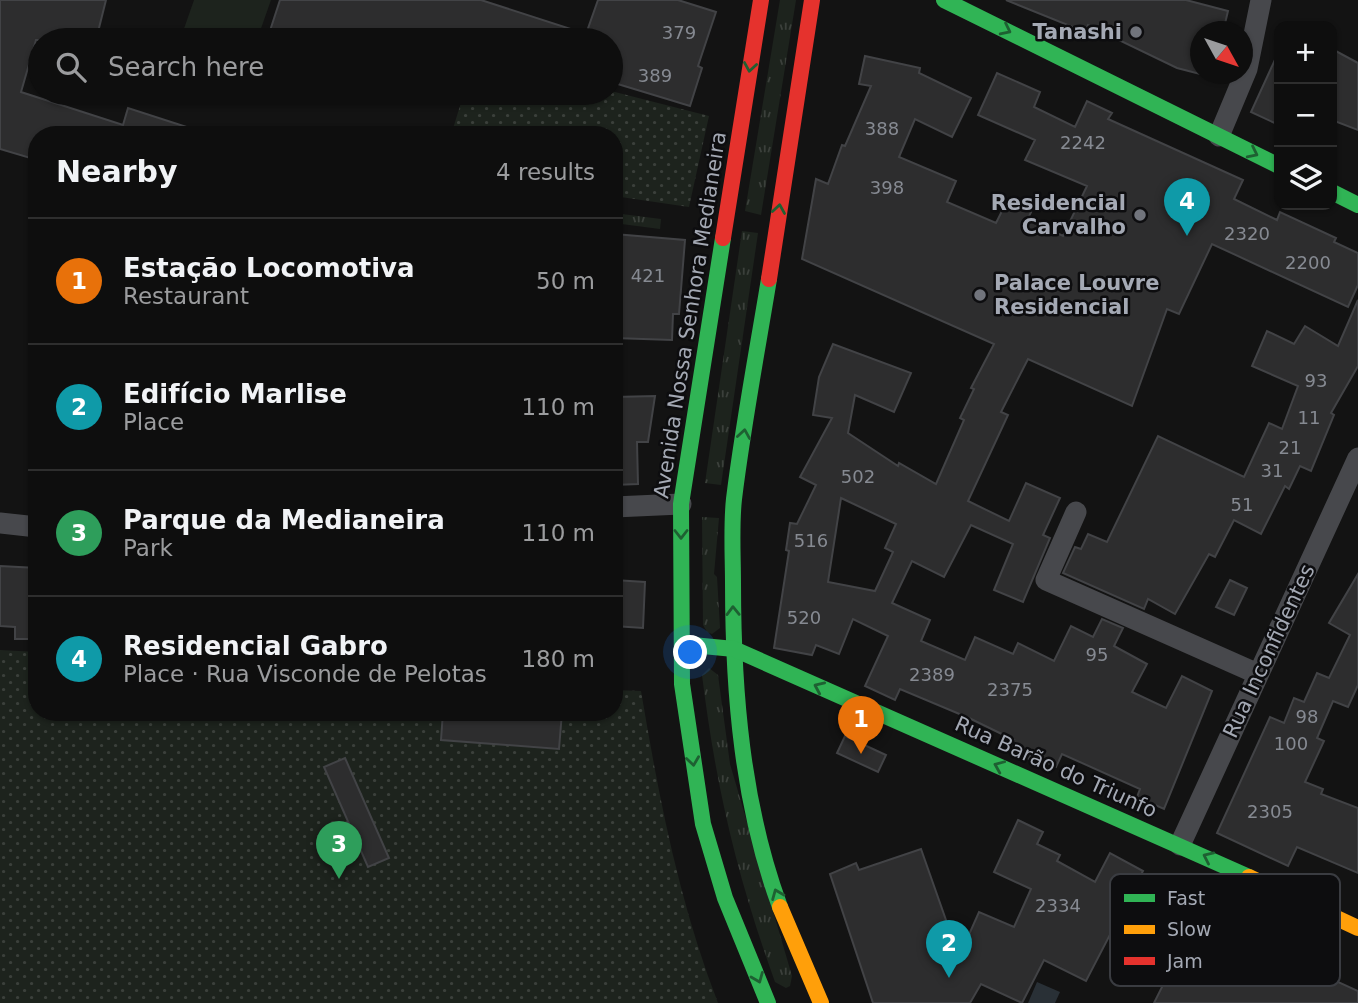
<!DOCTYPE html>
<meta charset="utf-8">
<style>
body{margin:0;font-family:"DejaVu Sans",sans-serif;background:#171717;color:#f1f3f6}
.controls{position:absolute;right:21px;top:21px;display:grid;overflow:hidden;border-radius:14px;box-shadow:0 2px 5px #0004}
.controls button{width:63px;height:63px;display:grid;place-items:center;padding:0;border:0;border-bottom:2px solid #2e2e2e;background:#0e0e0e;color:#f1f3f6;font:35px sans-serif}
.compass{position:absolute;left:1190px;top:21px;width:63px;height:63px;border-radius:50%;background:#0e0e0e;box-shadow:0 2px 5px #0004;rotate:130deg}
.you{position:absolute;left:691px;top:653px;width:24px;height:24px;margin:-18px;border:5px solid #fff;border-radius:50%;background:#1a73e8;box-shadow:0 0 0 10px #1a73e833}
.badge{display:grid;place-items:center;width:46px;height:46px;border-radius:50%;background:#1a73e8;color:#fff;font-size:23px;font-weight:700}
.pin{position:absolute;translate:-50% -58px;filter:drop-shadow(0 2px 4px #0008)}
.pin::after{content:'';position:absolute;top:37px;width:24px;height:21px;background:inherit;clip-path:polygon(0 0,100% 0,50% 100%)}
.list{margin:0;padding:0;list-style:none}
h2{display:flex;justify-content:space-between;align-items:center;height:91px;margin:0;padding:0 28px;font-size:30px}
h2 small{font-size:23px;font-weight:400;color:#9b9c9e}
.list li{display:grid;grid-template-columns:46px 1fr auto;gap:21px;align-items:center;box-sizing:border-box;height:126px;padding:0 28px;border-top:2px solid #2e2e2e}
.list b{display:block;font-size:26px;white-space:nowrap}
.list p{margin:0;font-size:23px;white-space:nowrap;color:#9b9c9e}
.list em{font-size:23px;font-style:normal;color:#9b9c9e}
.icon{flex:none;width:38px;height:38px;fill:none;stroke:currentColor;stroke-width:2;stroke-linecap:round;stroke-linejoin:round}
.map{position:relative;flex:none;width:1358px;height:1003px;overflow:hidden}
.search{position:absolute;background:#0e0e0e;box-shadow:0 2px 5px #0004;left:28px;top:28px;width:595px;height:77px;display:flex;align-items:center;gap:18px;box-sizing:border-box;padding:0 24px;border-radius:38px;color:#9b9c9e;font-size:26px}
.panel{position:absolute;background:#0e0e0e;box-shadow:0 2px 5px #0004;left:28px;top:126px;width:595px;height:595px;border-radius:28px}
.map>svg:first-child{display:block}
</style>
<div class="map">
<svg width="1358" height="1003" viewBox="0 0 1358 1003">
<defs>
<pattern id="grass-tufts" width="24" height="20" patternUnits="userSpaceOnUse" patternTransform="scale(1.75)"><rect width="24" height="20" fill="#1d231d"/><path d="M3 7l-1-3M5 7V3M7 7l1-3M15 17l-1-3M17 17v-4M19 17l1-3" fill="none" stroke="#3b403b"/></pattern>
<pattern id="park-dots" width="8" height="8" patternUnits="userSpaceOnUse" patternTransform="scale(1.75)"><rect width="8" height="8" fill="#1d231d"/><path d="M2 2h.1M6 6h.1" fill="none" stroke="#3b403b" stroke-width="1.8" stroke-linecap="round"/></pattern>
</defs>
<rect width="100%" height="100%" fill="#131313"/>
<g fill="url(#grass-tufts)">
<path d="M780,0H796L761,215L745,211Z"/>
<path d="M614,213L661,219L660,229L614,223Z"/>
<path d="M742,231L758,233L721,485L705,483Z"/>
<path d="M702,517L719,518L714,574L717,577L720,628L712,634L707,632L703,625Z"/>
<path d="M709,668L718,675L730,764L792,976L790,986L786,988L775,982C737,876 716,788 702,675Z"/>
</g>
<g fill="url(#park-dots)">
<path d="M611,91L709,116L689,207L614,196V135H451L464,93Z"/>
<path d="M0,650L37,652V712H614V690L641,691C659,798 679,902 718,1003H0Z"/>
</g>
<path fill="#1d231d" d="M194,0H271L257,40H180Z"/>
<path fill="#293036" d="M1037,982L1060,992L1055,1003H1028Z"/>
<g fill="#2d2d2e" stroke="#424346" stroke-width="2" fill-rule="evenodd">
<path d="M0,0H106L96,40H36L21,92L123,125L128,108L199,131V135H37V160L0,149Z"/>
<path d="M280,0H481L586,34L598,0H678L716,12L698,66L702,68L690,106L611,82V40H267Z"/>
<path d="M1006,0H1186L1228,11L1223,32H1200V74L1177,68L1088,25L1085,32Z"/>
<path d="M1332,49L1358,63V130L1332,120Z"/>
<path d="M1279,51V125L1251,112Z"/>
<path d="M865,56L920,68L919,73L971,98L952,137L915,119L899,157L956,181L947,202L996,223L1007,201L1031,212L1028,219L1063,236L1087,186L1025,160L1035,140L978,115L997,73L1040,92L1034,107L1075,127L1087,101L1112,113L1108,119L1243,180L1234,199L1277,220L1280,212L1336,238L1334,242L1358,253V285L1348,307L1212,244L1179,314L1167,309L1132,406L1028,359L1001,412L1008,415L968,501L1009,521L1026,483L1060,498L1043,535L1050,538L1023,602L994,590L1013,544L971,525L944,577L912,561L892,603L930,620L921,641L965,660L975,637L1013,654L1018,643L1054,661L1071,626L1093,637L1102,619L1123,628L1114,646L1147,664L1132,692L1166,708L1182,676L1212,691L1164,809L1137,797L1140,789L1062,754L1056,767L1031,755L1029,759L1009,748L1014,740L969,718L900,689L895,700L865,686L888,636L853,619L839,654L816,645L812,655L774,648L789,551L786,550L790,523L797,524L816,485L800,477L832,418L813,415L819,377L833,344L911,373L894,412L855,395L848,433L898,466L899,463L936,484L964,420L960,418L974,389L971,388L994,344L802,259L816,179L828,184L842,145L845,146L871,86L859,84ZM841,498L896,524L885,548L893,552L875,591L828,582Z"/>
<path d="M614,234L685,240L679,314H673L672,340L614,338Z"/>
<path d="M1358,300V366L1331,413L1334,415L1311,471L1300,466L1289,489L1285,486L1261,534L1234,520L1215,557L1209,554L1175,614L1148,599L1144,609L1063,573L1075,547L1081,549L1088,534L1107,542L1158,436L1244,477L1269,423L1282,429L1298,386L1252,366L1267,331L1294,344L1305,326L1338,346Z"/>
<path d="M655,396L648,442H637L638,484L614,485V397Z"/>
<path d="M0,566L37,568V639H15V627L0,626Z"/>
<path d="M1358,574V685L1348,707L1333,701L1317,738L1324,741L1305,782L1323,789L1321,794L1358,808V873L1297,847L1288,866L1217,833L1270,717L1284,723L1294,698L1304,702L1317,673L1329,678L1350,635L1329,623Z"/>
<path d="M614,580L645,582L643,628L614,626Z"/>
<path d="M1230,580L1247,588L1234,615L1216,607Z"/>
<path d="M443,712H562L559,749L441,740Z"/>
<path d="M845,736L886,755L878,772L837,753Z"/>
<path d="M345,758L389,858L368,867L324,767Z"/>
<path d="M1018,820L1043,832L1037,844L1060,855L1057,861L1095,882L1110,853L1143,871L1086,981L1044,960L1022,1003L981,984L970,1003H873L830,874L856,863L859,870L921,849L959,957L979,912L1014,927L1031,889L994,872Z"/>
<path d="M1254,928L1298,946L1292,961L1358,991V1003H1154L1189,933L1242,959Z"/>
</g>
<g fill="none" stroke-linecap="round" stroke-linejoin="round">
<g stroke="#47484c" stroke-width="21">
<path d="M1219,136L1247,69L1261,0"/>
<path d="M614,507L681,504"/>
<path d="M1076,512L1046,580L1258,674"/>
<path d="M0,523L37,527"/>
<path d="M1180,845L1358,458"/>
</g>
<g stroke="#30b455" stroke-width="16">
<path d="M944,0L1279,166"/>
<path d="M1332,192L1358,205"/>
<path d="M723,238L681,504L682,684L703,824L725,898L768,1003"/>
<path d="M769,279C757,352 743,425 734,499C731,526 733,556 733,583C733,692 742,804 780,907"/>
<path d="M682,644L734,649L1249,877"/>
</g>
<g stroke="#ff9f0a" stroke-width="16">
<path d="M1249,877L1358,928"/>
<path d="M780,907L821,1003"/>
</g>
<g stroke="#e5322d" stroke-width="16">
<path d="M723,238L761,0"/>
<path d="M769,279L812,0"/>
</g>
</g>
<defs><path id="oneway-chevron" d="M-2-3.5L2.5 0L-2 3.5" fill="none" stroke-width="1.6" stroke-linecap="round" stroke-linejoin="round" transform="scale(1.75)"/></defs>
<g stroke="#1e6032">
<use href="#oneway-chevron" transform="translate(1006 30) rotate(26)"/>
<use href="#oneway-chevron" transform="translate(750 67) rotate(99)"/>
<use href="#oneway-chevron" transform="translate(1253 153) rotate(26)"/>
<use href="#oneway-chevron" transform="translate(779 209) rotate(-81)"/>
<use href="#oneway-chevron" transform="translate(744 434) rotate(-81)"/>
<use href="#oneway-chevron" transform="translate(681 534) rotate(90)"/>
<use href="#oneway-chevron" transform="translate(733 611) rotate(-91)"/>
<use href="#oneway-chevron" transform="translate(819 687) rotate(-156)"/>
<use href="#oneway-chevron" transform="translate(693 761) rotate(82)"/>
<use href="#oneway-chevron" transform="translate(999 766) rotate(-157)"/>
<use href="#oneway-chevron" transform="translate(1208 857) rotate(-155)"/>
<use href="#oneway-chevron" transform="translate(777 894) rotate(-112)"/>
<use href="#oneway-chevron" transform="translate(758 978) rotate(68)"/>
</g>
<g fill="#71747c" stroke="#0d0d0f" stroke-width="2.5">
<circle cx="1136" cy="32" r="7"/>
<circle cx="1140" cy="215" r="7"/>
<circle cx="980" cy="295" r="7"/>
</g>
<g text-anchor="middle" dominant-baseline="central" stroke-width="5" stroke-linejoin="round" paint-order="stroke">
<g font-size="18" fill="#868a92">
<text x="679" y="32">379</text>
<text x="655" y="75">389</text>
<text x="882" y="128">388</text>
<text x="1083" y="142">2242</text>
<text x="887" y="187">398</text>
<text x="1247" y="233">2320</text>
<text x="1308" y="262">2200</text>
<text x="648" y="275">421</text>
<text x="1316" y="380">93</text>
<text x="1309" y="417">11</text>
<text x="1290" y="447">21</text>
<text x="1272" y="470">31</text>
<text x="858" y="476">502</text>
<text x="1242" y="504">51</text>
<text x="811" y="540">516</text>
<text x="804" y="617">520</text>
<text x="1097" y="654">95</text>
<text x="932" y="674">2389</text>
<text x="1010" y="689">2375</text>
<text x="1307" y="716">98</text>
<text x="1291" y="743">100</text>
<text x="1270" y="811">2305</text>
<text x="1058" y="905">2334</text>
</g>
<g font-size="21" font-weight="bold" fill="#a4a9b4" stroke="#0d0d0f" text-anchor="end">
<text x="1122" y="32">Tanashi</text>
<text x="1126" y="203">Residencial<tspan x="1126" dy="24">Carvalho</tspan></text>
<text x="994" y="283" text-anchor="start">Palace Louvre<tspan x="994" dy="24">Residencial</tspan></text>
</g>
<g font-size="21" fill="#a4a9b4" stroke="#0d0d0f">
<text transform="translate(690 315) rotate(-81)">Avenida Nossa Senhora Medianeira</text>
<text transform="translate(1269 651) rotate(-65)">Rua Inconfidentes</text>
<text transform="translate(1056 767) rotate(24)">Rua Barão do Triunfo</text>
</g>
</g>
<rect x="1110" y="874" width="230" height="112" rx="10" fill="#0d0d0f" stroke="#3a3c41" stroke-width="2"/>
<rect x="1124" y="894" width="31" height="8" fill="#30b455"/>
<rect x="1124" y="925" width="31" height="9" fill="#ff9f0a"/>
<rect x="1124" y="957" width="31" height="8" fill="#e5322d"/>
<g font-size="19" fill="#a4a9b4">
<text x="1167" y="905">Fast</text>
<text x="1167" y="936">Slow</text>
<text x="1167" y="968">Jam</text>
</g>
</svg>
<div class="controls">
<button>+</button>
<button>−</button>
<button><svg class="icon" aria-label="layers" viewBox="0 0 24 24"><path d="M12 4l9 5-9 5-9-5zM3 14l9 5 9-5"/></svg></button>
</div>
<svg class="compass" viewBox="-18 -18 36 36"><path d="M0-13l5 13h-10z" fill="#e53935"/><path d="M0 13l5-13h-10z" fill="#9b9c9e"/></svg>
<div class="you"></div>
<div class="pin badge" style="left:861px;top:754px;background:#e8710a">1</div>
<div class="pin badge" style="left:949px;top:978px;background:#0f9aa8">2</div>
<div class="pin badge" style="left:339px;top:879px;background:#2e9e5b">3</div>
<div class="pin badge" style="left:1187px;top:236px;background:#0f9aa8">4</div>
<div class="search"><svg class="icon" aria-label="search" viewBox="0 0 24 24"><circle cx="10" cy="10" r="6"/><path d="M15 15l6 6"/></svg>Search here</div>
<section class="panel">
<h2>Nearby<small>4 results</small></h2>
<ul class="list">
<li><span class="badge" style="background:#e8710a">1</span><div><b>Estação Locomotiva</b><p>Restaurant</p></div><em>50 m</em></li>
<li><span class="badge" style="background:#0f9aa8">2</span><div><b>Edifício Marlise</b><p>Place</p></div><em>110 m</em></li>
<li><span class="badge" style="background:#2e9e5b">3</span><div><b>Parque da Medianeira</b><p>Park</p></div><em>110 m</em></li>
<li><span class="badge" style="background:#0f9aa8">4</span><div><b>Residencial Gabro</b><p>Place · Rua Visconde de Pelotas</p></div><em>180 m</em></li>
</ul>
</section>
</div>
